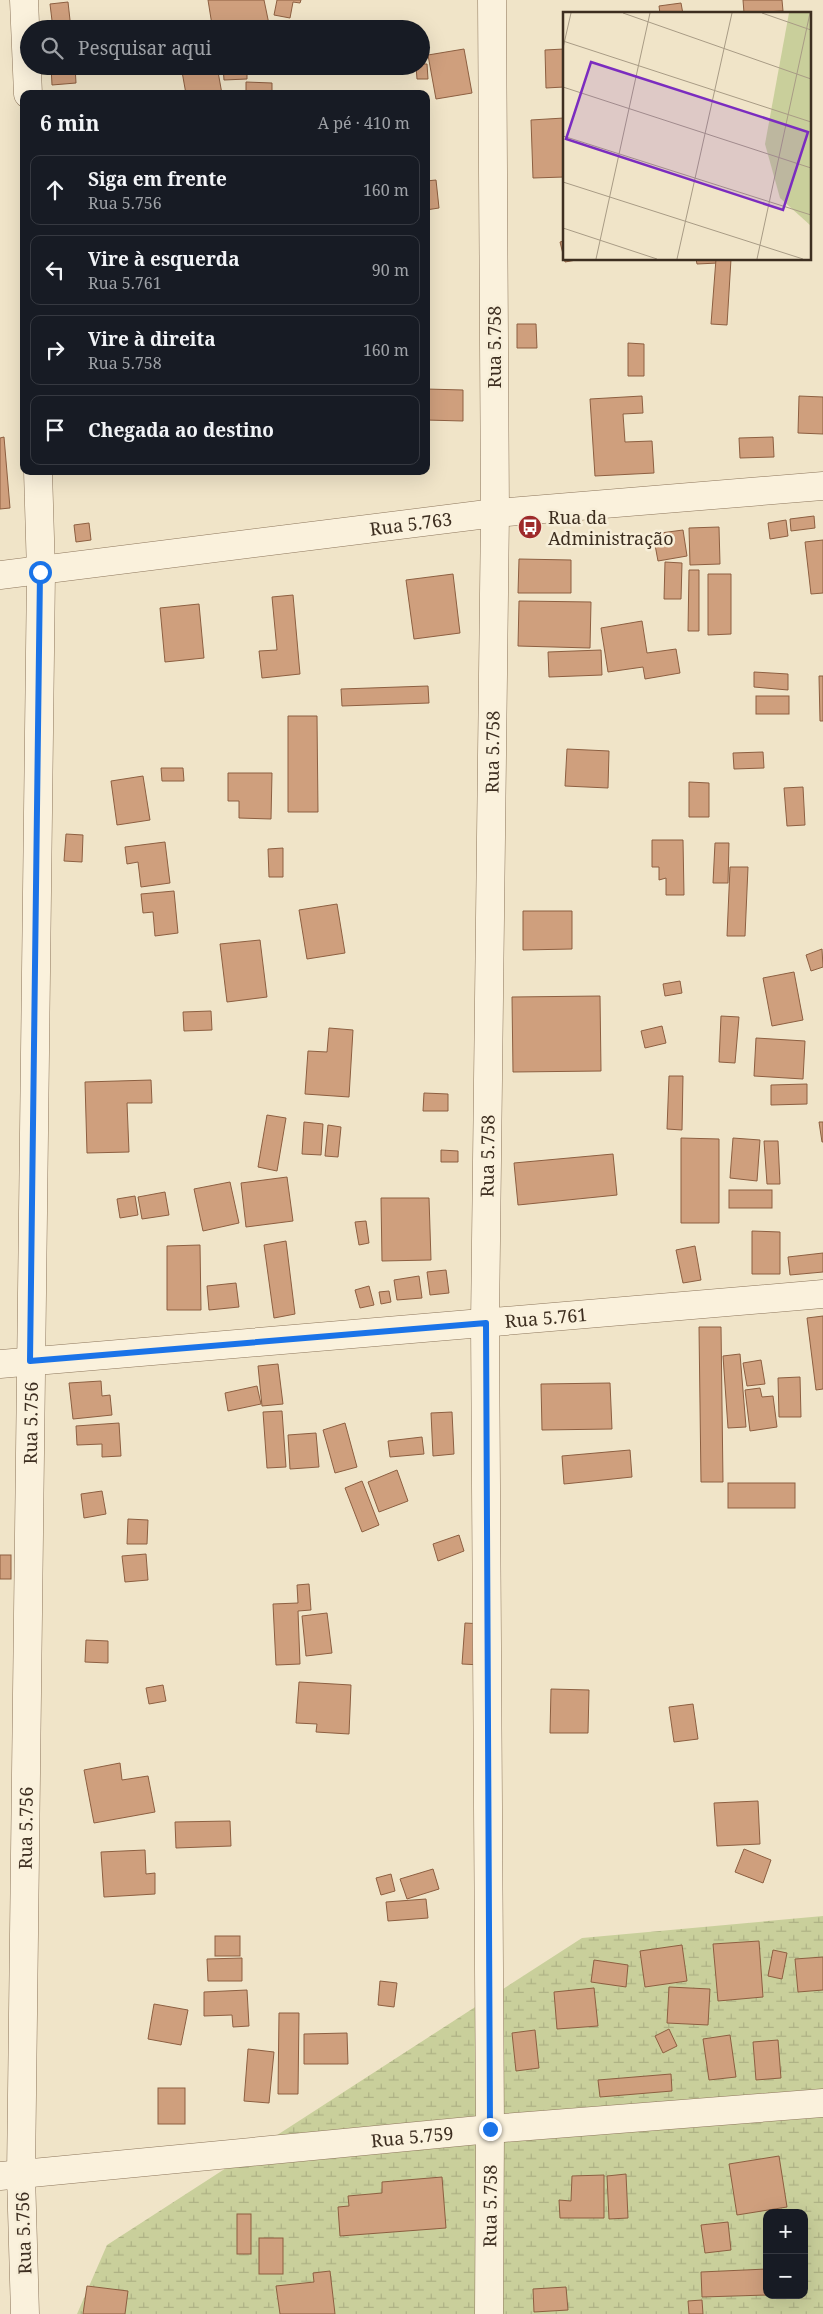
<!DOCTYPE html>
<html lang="pt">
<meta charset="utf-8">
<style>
body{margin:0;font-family:"Noto Serif",serif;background:#20242c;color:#f1f3f6}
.controls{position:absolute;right:15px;bottom:15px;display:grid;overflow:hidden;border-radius:10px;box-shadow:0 5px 20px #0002}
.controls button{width:45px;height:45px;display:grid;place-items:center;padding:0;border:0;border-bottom:1px solid #363941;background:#171b24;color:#f1f3f6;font:25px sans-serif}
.stop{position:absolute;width:15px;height:15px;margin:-11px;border:4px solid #1a73e8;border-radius:50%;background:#fff}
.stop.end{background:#1a73e8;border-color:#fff;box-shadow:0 1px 5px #0008}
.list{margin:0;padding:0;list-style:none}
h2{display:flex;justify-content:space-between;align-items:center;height:65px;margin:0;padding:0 20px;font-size:21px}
h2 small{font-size:16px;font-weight:400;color:#9ea1a6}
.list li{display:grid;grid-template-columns:32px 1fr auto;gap:15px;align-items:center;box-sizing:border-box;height:70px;margin:0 10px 10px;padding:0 10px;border:1px solid #363941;border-radius:10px}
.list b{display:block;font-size:19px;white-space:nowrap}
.list p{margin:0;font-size:16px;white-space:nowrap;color:#9ea1a6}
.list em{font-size:16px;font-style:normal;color:#9ea1a6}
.icon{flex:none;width:28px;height:28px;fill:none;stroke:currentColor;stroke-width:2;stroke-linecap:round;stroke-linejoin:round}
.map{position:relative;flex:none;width:823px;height:2314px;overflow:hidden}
.search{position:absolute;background:#171b24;box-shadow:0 5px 20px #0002;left:20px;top:20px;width:410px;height:55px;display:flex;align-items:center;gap:12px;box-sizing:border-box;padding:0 18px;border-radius:28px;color:#9ea1a6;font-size:19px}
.panel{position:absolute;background:#171b24;box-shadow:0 5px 20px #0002;left:20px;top:90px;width:410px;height:385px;border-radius:10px}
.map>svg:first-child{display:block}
</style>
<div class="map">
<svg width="823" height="2314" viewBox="0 0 823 2314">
<defs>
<pattern id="wetland-marsh" width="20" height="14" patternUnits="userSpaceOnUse" patternTransform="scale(1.25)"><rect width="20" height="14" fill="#c9cf9b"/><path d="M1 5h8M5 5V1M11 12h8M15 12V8" fill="none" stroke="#aeb285"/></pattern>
</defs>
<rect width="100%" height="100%" fill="#f0e4c8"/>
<path fill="url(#wetland-marsh)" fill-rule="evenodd" d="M823,1916V2314H77L107,2245L582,1938ZM767,2213H804V2295H767Z"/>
<g fill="#cf9f7d" stroke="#8d5f41">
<path d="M208,0H264L270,29H226L224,22L212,25Z"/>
<path d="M277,0H301L300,3L293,2L290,18L274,15Z"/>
<path d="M743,0H782L783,11L744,13Z"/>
<path d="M68,2L71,29H53L50,4Z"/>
<path d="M681,3L683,14H660L659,6Z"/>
<path d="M464,49L472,93L436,99L428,55Z"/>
<path d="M564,49V87L546,88L545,50Z"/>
<path d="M421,64H427L428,79H417L416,66H421Z"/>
<path d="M51,66H75L76,83L52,85Z"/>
<path d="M181,66H217L222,94H186Z"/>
<path d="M223,66H247V79L224,80Z"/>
<path d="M246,82L272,83V94H246Z"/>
<path d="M564,118V177L533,178L531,120Z"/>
<path d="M436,180L439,208L426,210V181Z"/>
<path d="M564,241V259H582L565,262L560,242Z"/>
<path d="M696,259H718V263L697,264Z"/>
<path d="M716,259H731L727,325L711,324Z"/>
<path d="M517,324H536L537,348H517Z"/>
<path d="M628,343L644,344V376H628Z"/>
<path d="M426,389L463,390V421L426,420Z"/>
<path d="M642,396L643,413L623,414L625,442L652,441L654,473L595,476L590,399Z"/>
<path d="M799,396L823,397V434L798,433Z"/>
<path d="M4,437L10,508L0,509V438Z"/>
<path d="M773,437L774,457L740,458L739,438Z"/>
<path d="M814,516L815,528L791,531L790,519Z"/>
<path d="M786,520L788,536L770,539L768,523Z"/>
<path d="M89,523L91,540L76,542L74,525Z"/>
<path d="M719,527L720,564L690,565L689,528Z"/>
<path d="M683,530L687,556L658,561L653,534Z"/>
<path d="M823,540V593L811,594L805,542Z"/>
<path d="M519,559L571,560V593H518Z"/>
<path d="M665,562L682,563L681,599H664Z"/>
<path d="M689,570H699V631H688Z"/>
<path d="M453,574L460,633L414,639L406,580Z"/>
<path d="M708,574H731V634L708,635Z"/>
<path d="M293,595L300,674L262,678L259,651L277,650L272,597Z"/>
<path d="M519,601L591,602L590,648L518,646Z"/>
<path d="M199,604L204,658L165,662L160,608Z"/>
<path d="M642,621L647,653L676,649L680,673L645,679L643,667L608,672L601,628Z"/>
<path d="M601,650L602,675L549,677L548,652Z"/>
<path d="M754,672L788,674V690L754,687Z"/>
<path d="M819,676H823V721H820Z"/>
<path d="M428,686L429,703L342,706L341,689Z"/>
<rect x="756" y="696" width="33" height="18"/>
<path d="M288,716H317L318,812H288Z"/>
<path d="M567,749L609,751L608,788L565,786Z"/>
<path d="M763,752L764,768L734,769L733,753Z"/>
<path d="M161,768H183L184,781H162Z"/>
<path d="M228,773H272L271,819L239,818V801H228Z"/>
<path d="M143,776L150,820L117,825L111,781Z"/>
<path d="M689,782L709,783V817H689Z"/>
<path d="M803,787L805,825L787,826L784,788Z"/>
<path d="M66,834L83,835L82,862L64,861Z"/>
<path d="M652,840H683L684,895H666V878L659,880V867H652Z"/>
<path d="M165,842L170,883L141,887L138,862L127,864L125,847Z"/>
<path d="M715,843H729L728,883H713Z"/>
<path d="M283,848V877H269L268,849Z"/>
<path d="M730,867H748L745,936H727Z"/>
<path d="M174,891L178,933L155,936L153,912L143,913L141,894Z"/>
<path d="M337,904L345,953L307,959L299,910Z"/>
<path d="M523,911H572V949L523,950Z"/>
<path d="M260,940L267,997L227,1002L220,944Z"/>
<path d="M822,949L823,967L811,971L806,955Z"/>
<path d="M794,972L803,1020L772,1026L763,978Z"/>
<path d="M680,981L682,993L665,996L663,984Z"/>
<path d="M600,996L601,1071L513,1072L512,997Z"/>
<path d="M211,1011L212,1030L184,1031L183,1012Z"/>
<path d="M721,1016L739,1017L735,1063L719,1062Z"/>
<path d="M662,1026L666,1043L645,1048L641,1031Z"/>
<path d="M329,1028L353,1030L349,1097L305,1094L308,1051L327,1052Z"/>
<path d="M756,1038L805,1041L803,1079L754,1076Z"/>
<path d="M669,1076H683L682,1130L667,1129Z"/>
<path d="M151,1080L152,1103H127L129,1152L87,1153L85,1082Z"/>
<path d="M807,1084V1104L771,1105V1085Z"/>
<path d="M424,1093L448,1094V1111H423Z"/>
<path d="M267,1115L286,1118L277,1171L258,1167Z"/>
<path d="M304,1122L323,1124L321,1155L302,1154Z"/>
<path d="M819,1122H823V1142H822Z"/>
<path d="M328,1125L341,1127L338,1157L325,1156Z"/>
<path d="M681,1138L719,1139V1223H681Z"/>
<path d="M733,1138L760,1140L757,1181L730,1178Z"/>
<path d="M764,1141H778L780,1184H767Z"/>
<path d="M441,1150L458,1151V1162H441Z"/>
<path d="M613,1154L617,1195L518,1205L514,1163Z"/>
<path d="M287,1177L293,1221L246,1227L241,1183Z"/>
<path d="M230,1182L239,1223L203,1231L194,1189Z"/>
<rect x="729" y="1190" width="43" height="18"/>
<path d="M165,1192L169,1215L142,1219L138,1197Z"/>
<path d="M135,1196L138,1215L120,1218L117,1199Z"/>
<path d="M381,1198H429L431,1260L382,1261Z"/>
<path d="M366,1221L369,1243L359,1245L355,1222Z"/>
<path d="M752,1231L780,1232V1274H752Z"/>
<path d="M286,1241L295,1314L274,1318L264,1245Z"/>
<path d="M200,1245L201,1310H167V1246Z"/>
<path d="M695,1246L701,1280L683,1283L676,1250Z"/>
<path d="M823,1253V1272L790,1275L788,1257Z"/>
<path d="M446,1270L449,1293L430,1295L427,1272Z"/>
<path d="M419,1276L422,1298L397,1300L394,1280Z"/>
<path d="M236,1283L239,1307L209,1310L207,1286Z"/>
<path d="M369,1286L374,1305L360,1308L355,1290Z"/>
<path d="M389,1291L391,1302L381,1304L379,1292Z"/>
<path d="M823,1316V1389L816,1390L807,1318Z"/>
<path d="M699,1327H721L723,1482H701Z"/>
<path d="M740,1354L746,1427L728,1428L723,1356Z"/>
<path d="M761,1360L765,1384L747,1386L743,1363Z"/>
<path d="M278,1364L283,1404L262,1406L258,1366Z"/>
<path d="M800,1377L801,1417H779L778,1378Z"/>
<path d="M101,1381L102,1396L110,1395L112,1415L73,1419L69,1383Z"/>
<path d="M610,1383L612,1429L542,1430L541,1384Z"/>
<path d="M257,1386L261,1404L228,1411L225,1393Z"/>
<path d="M760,1388L762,1397L773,1396L777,1427L750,1431L745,1390Z"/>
<path d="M282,1411L286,1467L267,1468L263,1412Z"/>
<path d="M452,1412L454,1454L433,1456L431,1413Z"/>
<path d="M119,1423L121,1456L102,1457V1444L77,1445L76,1426Z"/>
<path d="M345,1423L357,1467L335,1473L323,1430Z"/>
<path d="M316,1433L319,1467L290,1469L288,1435Z"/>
<path d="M422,1437L424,1454L390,1457L388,1441Z"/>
<path d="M630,1450L632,1477L564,1484L562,1456Z"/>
<path d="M397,1470L408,1501L379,1512L368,1482Z"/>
<path d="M362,1481L379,1525L362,1532L345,1488Z"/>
<rect x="728" y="1483" width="67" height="25"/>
<path d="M102,1491L106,1514L84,1518L81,1494Z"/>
<path d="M128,1519L148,1520L147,1544H127Z"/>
<path d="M459,1535L464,1551L438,1561L433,1544Z"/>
<path d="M146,1554L148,1580L125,1582L122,1556Z"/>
<rect x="0" y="1555" width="11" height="24"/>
<path d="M309,1584L311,1610L298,1611L300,1664L276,1665L273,1604L298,1603L297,1585Z"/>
<path d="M327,1613L332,1653L306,1656L302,1616Z"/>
<path d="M465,1623L484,1624L482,1665L462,1664Z"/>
<path d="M86,1640L108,1641V1663L85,1662Z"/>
<path d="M299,1682L351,1685L349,1734L316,1732L317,1724L296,1723Z"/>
<path d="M163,1685L166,1701L149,1704L146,1688Z"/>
<path d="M551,1689L589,1690L588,1733H550Z"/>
<path d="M693,1704L698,1739L674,1742L669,1707Z"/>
<path d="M120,1763L122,1780L148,1776L155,1812L94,1823L84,1770Z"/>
<path d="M758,1801L760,1844L717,1846L714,1803Z"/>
<path d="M230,1821L231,1846L176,1848L175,1822Z"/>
<path d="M744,1849L771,1860L763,1883L735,1872Z"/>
<path d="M145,1850L146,1874L155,1873V1894L104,1897L101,1852Z"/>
<path d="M433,1869L439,1889L407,1899L400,1879Z"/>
<path d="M391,1874L395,1891L381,1895L376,1878Z"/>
<path d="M426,1899L428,1918L388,1921L386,1902Z"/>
<rect x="215" y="1936" width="25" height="20"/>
<path d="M759,1941L763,1997L718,2001L713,1944Z"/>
<path d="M682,1945L687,1981L645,1987L640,1951Z"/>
<path d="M773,1950L787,1953L782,1979L768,1976Z"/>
<path d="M823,1957V1990L798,1992L795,1959Z"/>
<path d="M242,1958V1981H208L207,1959Z"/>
<path d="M594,1960L628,1965L626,1987L591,1982Z"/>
<path d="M380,1981L397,1983L394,2007L378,2005Z"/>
<path d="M669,1987L710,1989L708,2025L667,2023Z"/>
<path d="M594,1988L598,2026L557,2029L554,1992Z"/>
<path d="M247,1990L249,2026L233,2027L232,2015L204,2016V1992Z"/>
<path d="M154,2004L188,2010L181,2045L148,2039Z"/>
<path d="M279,2013H299L298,2094H278Z"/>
<path d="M669,2029L677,2046L663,2053L655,2036Z"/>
<path d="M535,2030L539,2068L516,2071L512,2033Z"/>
<path d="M347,2033L348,2064H304V2034Z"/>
<path d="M730,2035L736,2077L709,2080L703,2039Z"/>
<path d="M778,2040L781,2078L756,2080L753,2042Z"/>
<path d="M248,2049L274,2052L269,2103L244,2101Z"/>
<path d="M671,2074L672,2091L600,2097L598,2080Z"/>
<rect x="158" y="2088" width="27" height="36"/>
<path d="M779,2156L787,2207L737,2215L729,2164Z"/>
<path d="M626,2174L628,2218L609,2219L607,2176Z"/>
<path d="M604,2175V2218H560L559,2200L571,2201L572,2176Z"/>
<path d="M442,2177L446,2228L340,2236L338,2207L349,2206L348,2196L382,2193V2182Z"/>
<rect x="237" y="2214" width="14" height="40"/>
<path d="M728,2222L731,2250L705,2253L701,2225Z"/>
<rect x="259" y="2238" width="24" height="36"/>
<path d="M767,2269V2295L702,2297L701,2272Z"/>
<path d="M330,2271L335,2314H280L276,2286L314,2282L313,2273Z"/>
<path d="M87,2286L128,2291L125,2314H83Z"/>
<path d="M566,2287L568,2310L534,2312L533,2289Z"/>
<path d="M702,2300L703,2314H689L688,2301Z"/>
</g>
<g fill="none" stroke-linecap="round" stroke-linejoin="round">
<g stroke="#8d765c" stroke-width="29">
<g id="minor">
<path d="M24,0L28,94"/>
<path id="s1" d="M0,575L495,513L823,486"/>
<path id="s2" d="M0,1364L823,1294"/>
<path id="s3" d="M0,2176L490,2129L823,2103"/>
<path id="s4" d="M25,2314L21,2175L41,572L38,471"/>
<path id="s5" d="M489,2314L490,2129L485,1323L495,513L492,0"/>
</g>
</g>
<use href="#minor" stroke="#faf1dc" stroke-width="28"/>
</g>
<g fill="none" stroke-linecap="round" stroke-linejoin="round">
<path stroke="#1a73e8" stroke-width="6" d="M40,572L30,1361L486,1323L490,2129"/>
</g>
<defs>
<g id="bus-disc" transform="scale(1.25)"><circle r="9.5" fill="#9e2a2b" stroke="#f7eed8"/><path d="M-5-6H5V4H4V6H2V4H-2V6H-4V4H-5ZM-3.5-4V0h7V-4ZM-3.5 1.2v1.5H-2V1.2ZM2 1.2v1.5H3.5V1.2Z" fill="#fff"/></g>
</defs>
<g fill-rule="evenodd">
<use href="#bus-disc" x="530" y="527"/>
</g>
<g text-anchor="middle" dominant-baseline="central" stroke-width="5" stroke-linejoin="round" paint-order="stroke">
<g font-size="18" fill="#3d2e20" stroke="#f7eed8">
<text transform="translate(494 347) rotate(-90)">Rua 5.758</text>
<text stroke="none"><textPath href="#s1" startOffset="414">Rua 5.763</textPath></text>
<text stroke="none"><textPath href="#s5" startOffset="1562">Rua 5.758</textPath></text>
<text stroke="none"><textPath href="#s5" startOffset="1158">Rua 5.758</textPath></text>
<text stroke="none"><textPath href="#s2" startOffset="548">Rua 5.761</textPath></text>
<text stroke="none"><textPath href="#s4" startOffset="891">Rua 5.756</textPath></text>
<text stroke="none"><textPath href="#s4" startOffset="486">Rua 5.756</textPath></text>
<text stroke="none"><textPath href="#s3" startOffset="414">Rua 5.759</textPath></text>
<text stroke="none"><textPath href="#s5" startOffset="108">Rua 5.758</textPath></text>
<text transform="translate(23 2233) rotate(-92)">Rua 5.756</text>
</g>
<g font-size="18" fill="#3d2e20" stroke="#f7eed8" text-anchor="start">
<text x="548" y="517">Rua da<tspan x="548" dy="21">Administração</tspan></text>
</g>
</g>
<g transform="translate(563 12)">
<rect width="248" height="248" fill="#f0e4c8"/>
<path d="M226,1H247V213L217,186L202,132Z" fill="#c9cf9b"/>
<path fill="none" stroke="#a89b85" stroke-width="1" d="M60,1L248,67M199,1L248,18M0,29L248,110M0,36L8,1M0,75L248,156M0,124L248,203M0,170L240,247M0,216L94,247M33,247L87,1M114,247L169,1M194,247L247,1"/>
<path fill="#7b2cbf" fill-opacity="0.15" stroke="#7b2cbf" stroke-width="2.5" d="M28,50L245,120L220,198L3,127Z"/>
<rect width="248" height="248" fill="none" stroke="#3d2e20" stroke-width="2.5"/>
</g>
</svg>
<div class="controls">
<button>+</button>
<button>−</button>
</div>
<div class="stop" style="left:40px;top:572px"></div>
<div class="stop end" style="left:490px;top:2129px"></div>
<div class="search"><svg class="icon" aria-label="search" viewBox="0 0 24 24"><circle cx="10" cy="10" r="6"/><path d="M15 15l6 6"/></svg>Pesquisar aqui</div>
<section class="panel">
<h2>6 min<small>A pé · 410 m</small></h2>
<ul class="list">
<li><svg class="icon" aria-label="ahead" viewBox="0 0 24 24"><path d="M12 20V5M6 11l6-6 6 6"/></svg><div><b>Siga em frente</b><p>Rua 5.756</p></div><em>160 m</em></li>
<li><svg class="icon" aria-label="left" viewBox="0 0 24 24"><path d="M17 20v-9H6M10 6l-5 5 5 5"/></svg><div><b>Vire à esquerda</b><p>Rua 5.761</p></div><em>90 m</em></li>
<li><svg class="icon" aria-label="right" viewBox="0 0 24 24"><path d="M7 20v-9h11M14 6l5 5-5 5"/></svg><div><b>Vire à direita</b><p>Rua 5.758</p></div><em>160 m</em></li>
<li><svg class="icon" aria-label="arrive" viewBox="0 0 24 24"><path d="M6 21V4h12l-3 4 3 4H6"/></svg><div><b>Chegada ao destino</b></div></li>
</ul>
</section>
</div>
